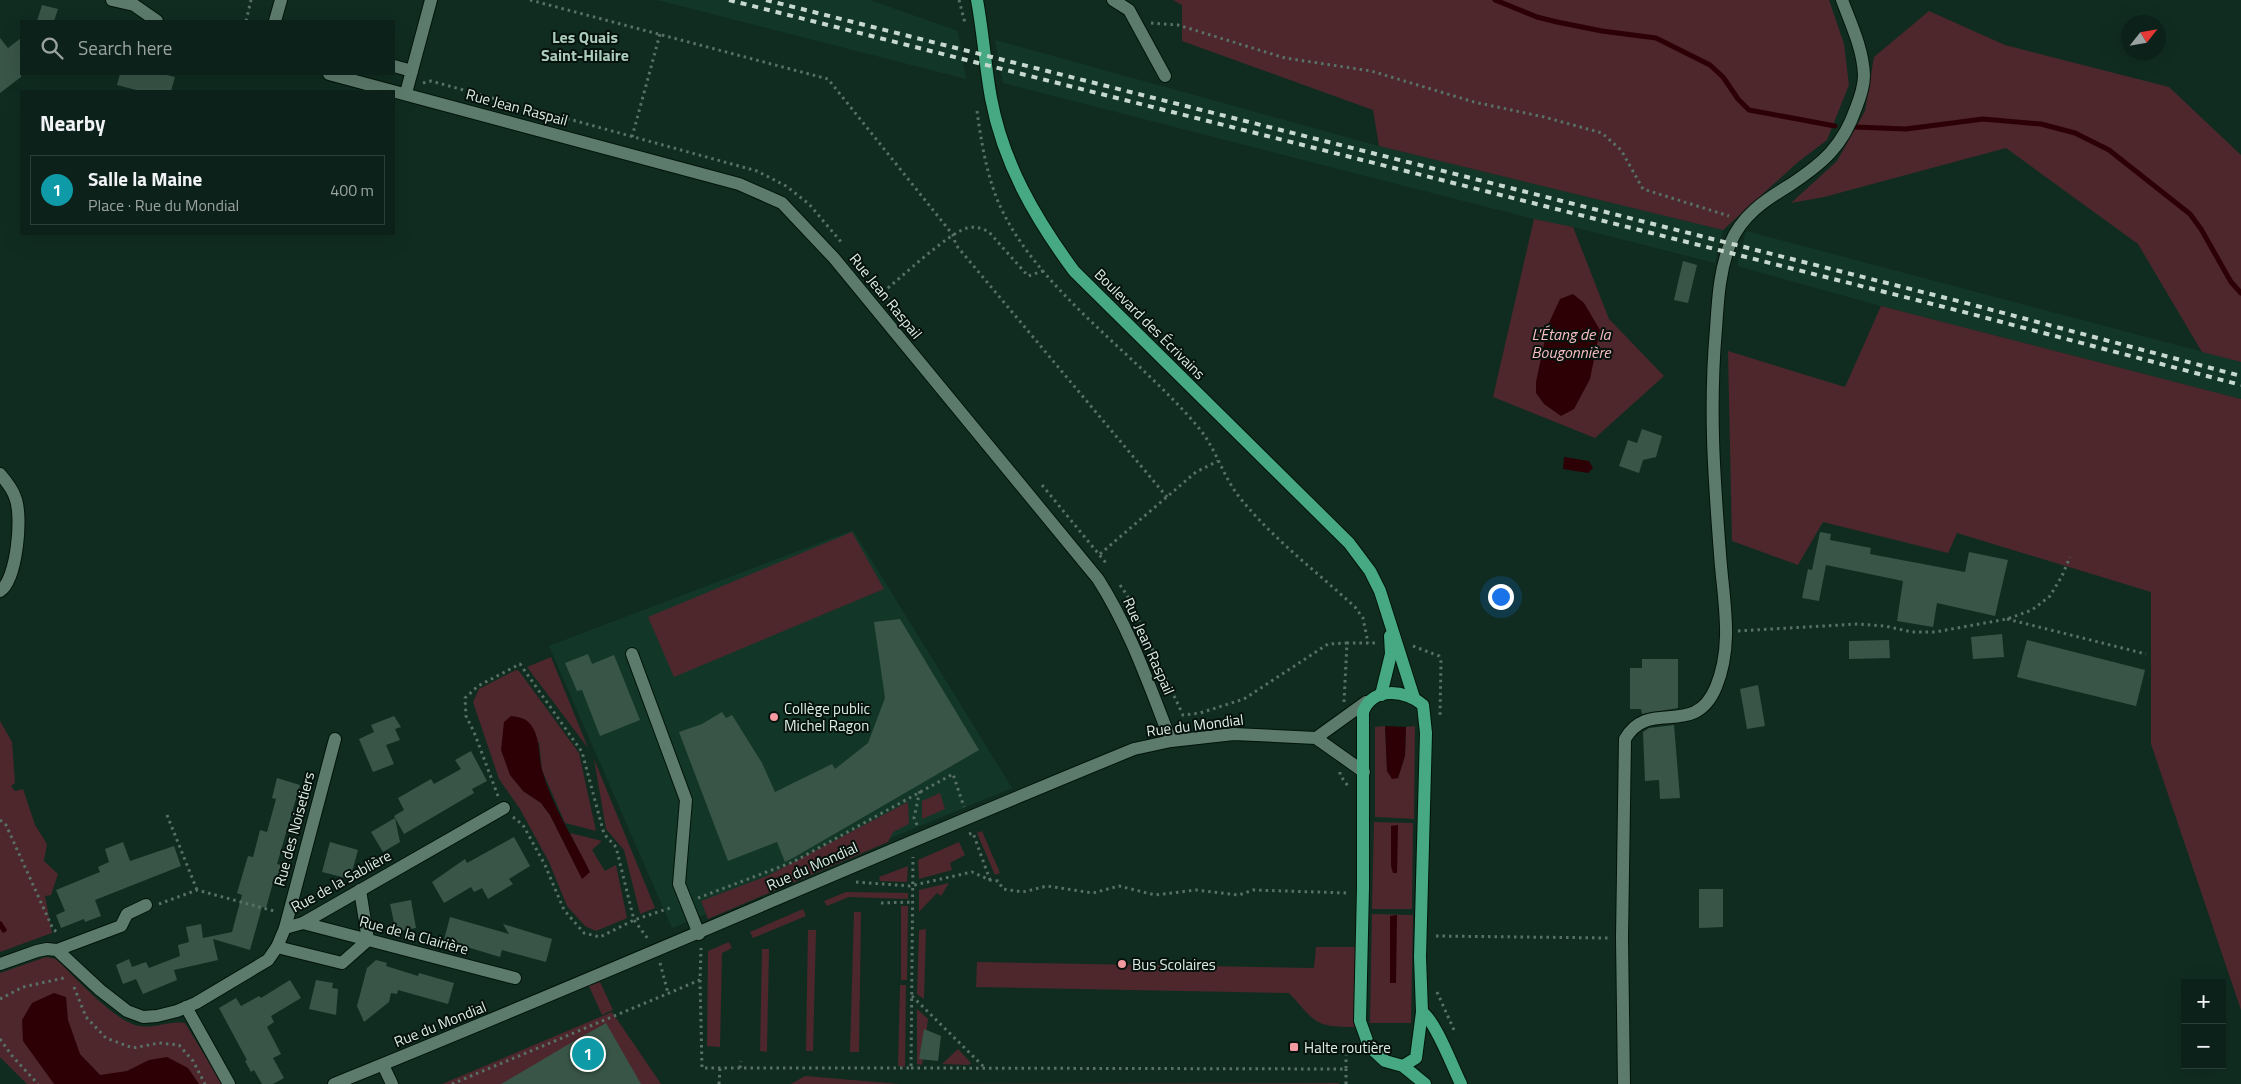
<!DOCTYPE html>
<meta charset="utf-8">
<style>
body{margin:0;font-family:"Titillium Web",sans-serif;background:#1a2e26;color:#f1f3f6}
.controls{position:absolute;right:15px;bottom:15px;display:grid;overflow:hidden;border-radius:0px;box-shadow:0 5px 20px #0002}
.controls button{width:45px;height:45px;display:grid;place-items:center;padding:0;border:0;border-bottom:1px solid #2c3e38;background:#0c2119;color:#f1f3f6;font:25px sans-serif}
.compass{position:absolute;left:2121px;top:15px;width:45px;height:45px;border-radius:50%;background:#0c2119;box-shadow:0 5px 20px #0002;rotate:59deg}
.you{position:absolute;left:1500px;top:596px;width:18px;height:18px;margin:-12px;border:4px solid #fff;border-radius:50%;background:#1a73e8;box-shadow:0 0 0 8px #1a73e833}
.badge{display:grid;place-items:center;width:32px;height:32px;border-radius:50%;background:#2563eb;color:#fff;font-size:16px;font-weight:700}
.pin{position:absolute;translate:-50% -50%;border:2px solid #fff;box-shadow:0 1px 5px #0006}
.list{margin:0;padding:0;list-style:none}
h2{display:flex;justify-content:space-between;align-items:center;height:65px;margin:0;padding:0 20px;font-size:21px}
h2 small{font-size:16px;font-weight:400;color:#9aa3a2}
.list li{display:grid;grid-template-columns:32px 1fr auto;gap:15px;align-items:center;box-sizing:border-box;height:70px;margin:0 10px 10px;padding:0 10px;border:1px solid #2c3e38;border-radius:0px}
.list b{display:block;font-size:19px;white-space:nowrap}
.list p{margin:0;font-size:16px;white-space:nowrap;color:#9aa3a2}
.list em{font-size:16px;font-style:normal;color:#9aa3a2}
.icon{flex:none;width:28px;height:28px;fill:none;stroke:currentColor;stroke-width:2;stroke-linecap:round;stroke-linejoin:round}
.map{position:relative;flex:none;width:2241px;height:1084px;overflow:hidden}
.search{position:absolute;background:#0c2119;box-shadow:0 5px 20px #0002;left:20px;top:20px;width:375px;height:55px;display:flex;align-items:center;gap:12px;box-sizing:border-box;padding:0 18px;border-radius:0px;color:#9aa3a2;font-size:19px}
.panel{position:absolute;background:#0c2119;box-shadow:0 5px 20px #0002;left:20px;top:90px;width:375px;height:145px;border-radius:0px}
.map>svg:first-child{display:block}
</style>
<div class="map">
<svg width="2241" height="1084" viewBox="0 0 2241 1084">
<rect width="100%" height="100%" fill="#102c21"/>
<g fill="#123729">
<path d="M657,0H870L958,31L966,79Z"/>
<path d="M995,40L1379,146L1723,230L1715,263L1573,227L1534,219L1003,83Z"/>
<path d="M1746,231L2241,362V399L1881,306L1737,266Z"/>
<path d="M853,530L1012,788L672,928L549,646Z"/>
</g>
<g fill="#4d272b">
<path d="M1173,0H1829L1844,44L1849,85L1827,140L1798,162L1723,230L1379,146L1373,110L1182,41V5Z"/>
<path d="M1929,11L2005,45L2169,87L2241,155V362L2202,352L2138,244L2006,148L1824,197L1791,203L1837,161L1865,111L1874,57Z"/>
<path d="M1534,219L1573,227L1609,319L1664,376L1595,438L1493,397Z"/>
<path d="M1881,306L2241,399V1010L2151,744V592L1957,533L1948,553L1823,522L1798,565L1732,541L1728,351L1845,387Z"/>
<path d="M852,532L884,589L674,677L648,617Z"/>
<path d="M551,657L588,748L527,667Z"/>
<path d="M516,670L519,671L579,753L596,831L565,823L542,770L539,741L523,791L541,803L550,815L582,878L589,872L570,833L602,841L592,850L605,871L616,865L627,918L596,931L585,926L567,906L549,862L520,809L499,779L473,702L479,689Z"/>
<path d="M0,721L12,742L15,783L11,786L15,791L23,789L35,825L47,844L44,861L58,874L51,895L45,896L52,933L0,952Z"/>
<path d="M1385,726L1387,769L1398,778L1405,756L1406,727L1415,726L1414,819L1375,817V727Z"/>
<path d="M594,759L655,908L640,914L624,850L606,829Z"/>
<path d="M940,793L945,809L922,819V801Z"/>
<path d="M908,802L909,824L893,832L888,842L708,919L701,901L767,876Z"/>
<path d="M1374,822L1413,823L1412,909H1372Z"/>
<path d="M982,831L1000,873L995,875L977,833Z"/>
<path d="M959,842L965,855L950,863L952,870L919,879L918,860Z"/>
<path d="M908,866L907,882L880,881L879,877Z"/>
<path d="M949,883L941,896L937,893L919,912V890Z"/>
<path d="M846,892L908,893V899L849,897L827,906L824,901Z"/>
<path d="M901,906H908L907,980H901Z"/>
<path d="M803,909L806,916L753,938L750,932Z"/>
<path d="M854,912H861L859,1052H850Z"/>
<path d="M1372,914L1413,915L1411,1023H1370Z"/>
<path d="M926,929L924,999L917,994L919,930Z"/>
<path d="M808,930H816L813,1051H806Z"/>
<path d="M729,942L732,948L722,953L720,1047L707,1046L708,951Z"/>
<path d="M1316,947H1355V1027C1313,1027 1316,1022 1289,993L976,987L977,962L1314,968Z"/>
<path d="M762,949H769L767,1052L760,1051Z"/>
<path d="M46,957L56,959C74,976 115,1022 139,1026C155,1029 169,1020 185,1023L222,1084H27L0,1057V973Z"/>
<path d="M600,982L613,1010L602,1015L589,986Z"/>
<path d="M900,985H906L905,1067L898,1066Z"/>
<path d="M917,1009L928,1019L922,1065L917,1064Z"/>
<path d="M612,1012L661,1084H442Z"/>
<path d="M958,1049L971,1063L969,1065L942,1064Z"/>
<path d="M805,1076L900,1084L1339,1083V1084H791Z"/>
</g>
<g fill="#2d0006">
<path d="M1573,294L1584,303L1600,330L1590,379L1574,409L1561,416L1544,404L1536,393V382L1548,325L1560,299Z"/>
<path d="M1564,457L1589,461L1593,468L1588,473L1563,469Z"/>
<path d="M511,716C519,717 526,718 531,725C541,739 538,755 542,770C552,806 574,839 590,872L582,879L550,815L541,803L523,791L510,775L501,750L504,722Z"/>
<path d="M1385,726L1406,727L1405,756L1398,778L1392,779L1387,771Z"/>
<path d="M1398,825L1397,873H1393L1391,866V826Z"/>
<path d="M1397,915L1396,983H1390V916Z"/>
<path d="M54,993L66,997L68,1020L80,1054L100,1075L127,1071L149,1060L167,1057L188,1068L199,1084H54L23,1041L22,1020L32,1003Z"/>
</g>
<g fill="none" stroke-linecap="round" stroke-linejoin="round">
<g stroke="#2d0006" stroke-width="5">
<path d="M1495,0L1537,17L1557,22L1602,31L1656,38L1710,65L1723,77L1738,99L1749,110L1835,126"/>
<path d="M1855,127L1906,129L1983,119L2041,124L2075,133L2109,150L2190,214L2201,229L2231,282L2241,293"/>
<path d="M0,924L4,930"/>
</g>
</g>
<g fill="#395548">
<path d="M42,5L58,9L54,21H37Z"/>
<path d="M0,38L8,48L21,38V77L0,93Z"/>
<path d="M120,74H163L175,77L171,91H140L117,85Z"/>
<path d="M1683,261L1697,265L1688,303L1674,300Z"/>
<path d="M1642,429L1662,436L1656,457L1643,460L1639,473L1619,466L1628,440L1637,443Z"/>
<path d="M1820,532L1831,534L1830,540L1871,548L1870,554L1965,572L1969,552L2008,560L1995,616L1937,603L1933,627L1897,621L1903,581L1826,565L1819,601L1802,598L1808,569L1812,570Z"/>
<path d="M900,619L979,750L793,858L785,862L777,842L728,861L679,732L702,724L722,712L726,718L732,715L762,763L775,792L832,764L835,769L868,743L885,698L874,622Z"/>
<path d="M2002,634L2004,657L1973,659L1971,637Z"/>
<path d="M1889,640L1890,658L1849,659V641Z"/>
<path d="M2027,640L2145,670L2136,706L2017,677Z"/>
<path d="M588,654L592,664L614,655L640,720L600,736L582,690L577,691L565,663Z"/>
<path d="M1642,659H1678V708L1642,714L1641,709H1630V668H1642Z"/>
<path d="M1758,685L1765,726L1747,729L1740,689Z"/>
<path d="M394,716L401,727L395,729L400,740L386,745L394,764L373,772L359,739L374,732L371,725Z"/>
<path d="M1674,725L1680,798L1660,799L1659,780L1645,781L1643,732L1649,728Z"/>
<path d="M471,751L487,781L472,789L474,793L404,834L394,816L404,810L398,798L431,779L434,784L461,769L455,760Z"/>
<path d="M277,778L300,785L277,864L286,866L282,881L274,879L266,908L262,907L250,950L213,939L218,960L174,970L177,980L143,994L136,979L123,984L116,965L129,959L132,967L146,962L149,968L180,956L178,945L189,942L186,927L201,924L203,938L232,932L242,895L237,893L248,856L253,857L260,830L267,832L276,799L272,798Z"/>
<path d="M395,818L400,842L383,852L371,832Z"/>
<path d="M514,837L530,866L509,879L513,884L488,899L482,888L474,892L471,887L444,903L432,882L465,859L467,863Z"/>
<path d="M123,842L130,861L174,846L181,866L95,900L101,916L85,922L84,919L61,928L56,915L65,911L56,890L100,872L98,867L109,862L105,849Z"/>
<path d="M330,842L358,850L350,879L322,872Z"/>
<path d="M1699,889H1723V927L1699,928Z"/>
<path d="M411,900L416,928L396,932L390,904Z"/>
<path d="M450,917L509,934L503,924L552,939L546,962L502,950L500,957L444,940Z"/>
<path d="M376,960L387,963L386,966L418,976L419,973L454,983L448,1004L398,990L397,994L391,993L389,1002L364,1022L357,1006L367,968Z"/>
<path d="M290,980L301,998L271,1016L274,1022L267,1027L281,1054L273,1058L284,1078L273,1084H262L254,1070L251,1072L245,1061L247,1060L219,1008L236,998L241,1006L259,996L261,998Z"/>
<path d="M316,980L333,983L332,988L338,989L336,1015L309,1009Z"/>
<path d="M606,1023L641,1084H501L569,1044Z"/>
<path d="M924,1029L941,1036L938,1061L919,1059Z"/>
</g>
<g fill="none" stroke-linecap="round" stroke-linejoin="round">
<g stroke="#00140a" stroke-width="14">
<g id="minor">
<path d="M112,0L134,5L157,21"/>
<path d="M1113,0L1129,10L1165,76"/>
<path d="M275,21L281,0"/>
<path d="M394,66L412,71"/>
<path d="M329,74L739,184L782,203L834,258L1098,579C1130,629 1149,685 1171,741"/>
<path d="M406,93L431,0"/>
<path d="M0,474C6,481 12,488 15,497C23,515 17,580 0,591"/>
<path d="M632,654L686,800L679,884L699,934"/>
<path d="M1316,738L1366,702"/>
<path d="M303,923L515,978"/>
<path d="M285,928L303,923L504,808"/>
<path d="M277,947L342,963L368,940L360,890"/>
<path d="M57,950L121,926L127,914L146,905"/>
<path d="M0,964L37,951L47,949L57,950L100,990L127,1011L143,1017L157,1016L177,1011L196,1003L268,960L277,947L285,928L335,739"/>
<path d="M186,1007L229,1084"/>
<path d="M383,1065L392,1084"/>
<path d="M334,1084C603,976 867,858 1134,749L1171,741L1234,734L1316,738L1364,772"/>
<path d="M1624,1084L1622,938L1625,739C1649,697 1694,740 1716,687C1734,644 1723,599 1720,554C1714,476 1709,408 1716,329C1718,300 1719,272 1730,244C1741,216 1765,200 1790,185C1823,163 1843,146 1856,108C1860,98 1864,85 1864,75C1863,49 1851,24 1842,0"/>
</g>
</g>
<g stroke="#00140a" stroke-width="14">
<g id="major">
<path d="M977,0C983,32 985,65 991,98C1003,163 1035,218 1074,271L1349,543L1370,571L1380,591L1414,698"/>
<path d="M1381,695L1391,654L1390,636"/>
<path d="M1422,1012C1435,1020 1453,1068 1461,1084"/>
<path d="M1403,1066L1416,1058L1422,1012L1420,957L1426,733L1423,705C1405,690 1373,686 1363,712V888L1360,1021L1369,1046L1385,1061L1403,1066L1425,1084"/>
</g>
</g>
<g stroke="#587066" stroke-width="3" stroke-dasharray="2.5 4" stroke-linecap="butt">
<path d="M530,0L828,79L953,235L956,245L1167,497"/>
<path d="M959,0L965,23"/>
<path d="M246,21L251,0"/>
<path d="M1151,23L1178,25L1285,58L1371,71L1474,102L1544,117L1602,133L1621,150L1643,189L1729,216"/>
<path d="M423,83L431,81L757,171L786,186L809,204L842,243"/>
<path d="M977,111C981,140 986,171 997,199C1033,287 1137,354 1198,427C1216,448 1223,477 1240,498C1273,539 1317,572 1355,607L1363,618L1368,643"/>
<path d="M632,137L660,34"/>
<path d="M875,282L901,314"/>
<path d="M883,292C902,277 947,234 967,228C975,226 982,228 989,232L1028,276L1043,271"/>
<path d="M1042,485L1106,563"/>
<path d="M1100,554L1196,472L1218,461"/>
<path d="M1120,585L1127,595L1183,715L1200,713L1244,699L1328,644L1347,643"/>
<path d="M2007,619L2146,654"/>
<path d="M1738,631L1857,624L1885,626L1912,632H1935L2007,619L2032,610L2050,596L2062,576L2070,557"/>
<path d="M1413,646L1439,656L1441,662L1440,716"/>
<path d="M1344,702L1347,643H1377"/>
<path d="M1340,772V775L1348,786"/>
<path d="M498,796L474,732L466,716L465,698L478,686L520,664L582,752L604,834L616,847L634,920L648,939"/>
<path d="M167,815L197,890"/>
<path d="M513,817L523,825L545,865L564,910L584,933L600,937L634,920L673,907"/>
<path d="M0,820L6,825L53,929L59,934"/>
<path d="M917,825L914,818L920,790"/>
<path d="M969,834L973,833L990,880"/>
<path d="M856,882L910,886L972,872L990,880L998,881L1003,889L1023,892L1047,886L1093,893L1119,886L1155,895L1196,890L1239,895L1253,890L1348,893"/>
<path d="M698,898L793,862L953,774L964,807"/>
<path d="M881,903L914,902"/>
<path d="M159,904L197,890L274,911"/>
<path d="M1436,936L1608,938"/>
<path d="M660,963L668,993"/>
<path d="M700,980L702,1068H911L913,857"/>
<path d="M74,987L86,1017L106,1038L133,1048L159,1043L179,1045L193,1061L205,1084"/>
<path d="M1437,992L1454,1030"/>
<path d="M912,996L985,1068"/>
<path d="M0,999L23,987L64,978"/>
<path d="M0,1039L13,1057L38,1084"/>
<path d="M740,1068L741,1061"/>
<path d="M911,1068L1346,1069V1055"/>
<path d="M452,1084L700,980L701,948"/>
<path d="M719,1084L720,1068"/>
<path d="M1346,1084V1069"/>
</g>
<use href="#minor" stroke="#5d7b6d" stroke-width="12"/>
<use href="#major" stroke="#46a984" stroke-width="12"/>
<g stroke="#c7d8d0" stroke-width="4" stroke-dasharray="6 6" stroke-linecap="butt">
<path d="M729,0L1960,311L2241,385"/>
<path d="M766,0L1962,302L2241,376"/>
</g>
</g>
<g fill="#f49aa1" stroke="#06120d" stroke-width="2">
<circle cx="774" cy="717" r="5"/>
<circle cx="1122" cy="964" r="5"/>
<rect x="1289" y="1042" width="10" height="10" rx="2.5"/>
</g>
<g text-anchor="middle" dominant-baseline="central" stroke-width="4" stroke-linejoin="round" paint-order="stroke">
<g font-size="15" fill="#ddede5" stroke="#06120d">
<text transform="translate(517 107) rotate(15)">Rue Jean Raspail</text>
<text transform="translate(886 296) rotate(51)">Rue Jean Raspail</text>
<text transform="translate(1150 324) rotate(45)">Boulevard des Écrivains</text>
<text transform="translate(1149 646) rotate(66)">Rue Jean Raspail</text>
<text transform="translate(1195 725) rotate(-7)">Rue du Mondial</text>
<text transform="translate(294 829) rotate(-75)">Rue des Noisetiers</text>
<text transform="translate(812 866) rotate(-24)">Rue du Mondial</text>
<text transform="translate(341 881) rotate(-29)">Rue de la Sablière</text>
<text transform="translate(414 935) rotate(15)">Rue de la Clairière</text>
<text transform="translate(440 1024) rotate(-22)">Rue du Mondial</text>
</g>
<g font-size="15" fill="#ddede5" stroke="#06120d" text-anchor="start">
<text x="784" y="708">Collège public<tspan x="784" dy="17">Michel Ragon</tspan></text>
<text x="1132" y="964">Bus Scolaires</text>
<text x="1304" y="1047">Halte routière</text>
</g>
<g font-size="16" font-weight="bold" fill="#acccbc" stroke="#06120d">
<text x="585" y="37">Les Quais<tspan x="585" dy="18">Saint-Hilaire</tspan></text>
</g>
<g font-size="16" font-style="italic" fill="#f9bec2" stroke="#06120d">
<text x="1571" y="334">L'Étang de la<tspan x="1571" dy="18">Bougonnière</tspan></text>
</g>
</g>
</svg>
<div class="controls">
<button>+</button>
<button>−</button>
</div>
<svg class="compass" viewBox="-18 -18 36 36"><path d="M0-13l5 13h-10z" fill="#e53935"/><path d="M0 13l5-13h-10z" fill="#9aa3a2"/></svg>
<div class="you"></div>
<div class="pin badge" style="left:588px;top:1054px;background:#0f9aa8">1</div>
<div class="search"><svg class="icon" aria-label="search" viewBox="0 0 24 24"><circle cx="10" cy="10" r="6"/><path d="M15 15l6 6"/></svg>Search here</div>
<section class="panel">
<h2>Nearby<small></small></h2>
<ul class="list">
<li><span class="badge" style="background:#0f9aa8">1</span><div><b>Salle la Maine</b><p>Place · Rue du Mondial</p></div><em>400 m</em></li>
</ul>
</section>
</div>
